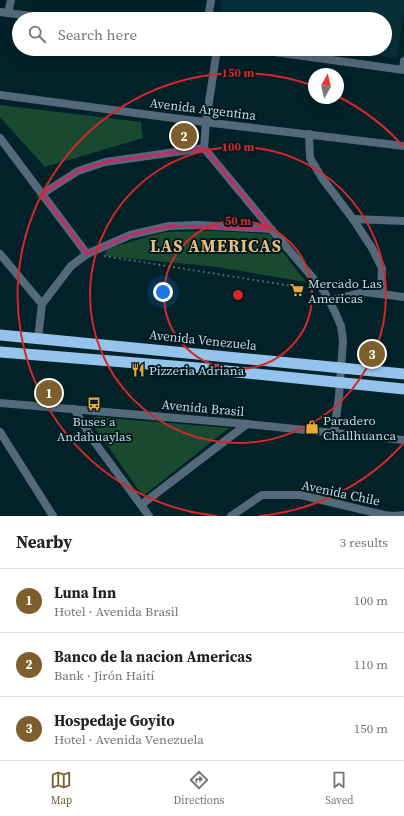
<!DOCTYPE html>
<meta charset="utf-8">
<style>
body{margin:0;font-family:"Source Serif 4",serif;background:#f6f6f6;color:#222}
.compass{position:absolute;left:308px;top:68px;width:36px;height:36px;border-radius:50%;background:#fff;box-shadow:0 4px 16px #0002;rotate:8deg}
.you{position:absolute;left:163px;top:292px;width:14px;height:14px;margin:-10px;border:3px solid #fff;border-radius:50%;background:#1a73e8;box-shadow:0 0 0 6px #1a73e833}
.badge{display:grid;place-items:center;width:26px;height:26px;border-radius:50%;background:#7d5f2d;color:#fff;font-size:13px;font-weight:700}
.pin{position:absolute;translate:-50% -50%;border:2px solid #fff;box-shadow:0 1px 4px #0006}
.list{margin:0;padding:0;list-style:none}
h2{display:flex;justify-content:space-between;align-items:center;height:52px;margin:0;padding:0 16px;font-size:17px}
h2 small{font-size:13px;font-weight:400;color:#767676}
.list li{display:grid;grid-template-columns:26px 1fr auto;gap:12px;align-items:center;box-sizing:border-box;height:64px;padding:0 16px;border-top:1px solid #e0e0e0}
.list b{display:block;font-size:15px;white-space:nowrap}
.list p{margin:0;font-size:13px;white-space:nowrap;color:#767676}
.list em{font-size:13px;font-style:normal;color:#767676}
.icon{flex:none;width:22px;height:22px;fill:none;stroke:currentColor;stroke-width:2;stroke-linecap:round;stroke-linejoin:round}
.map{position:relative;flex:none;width:404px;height:516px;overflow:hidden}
.search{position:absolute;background:#fff;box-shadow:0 4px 16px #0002;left:12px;right:12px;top:12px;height:44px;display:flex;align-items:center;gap:10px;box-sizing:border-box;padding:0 14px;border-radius:22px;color:#767676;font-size:15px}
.sheet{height:244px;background:#fff}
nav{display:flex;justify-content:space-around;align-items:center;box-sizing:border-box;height:56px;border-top:1px solid #e0e0e0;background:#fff;font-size:11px;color:#767676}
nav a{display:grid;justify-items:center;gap:2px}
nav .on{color:#7d5f2d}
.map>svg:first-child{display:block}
</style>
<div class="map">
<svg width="404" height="516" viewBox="0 0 404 516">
<rect width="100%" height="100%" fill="#022229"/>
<path fill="#082f38" d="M222,0H404V12L397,58L338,49H385V19H220Z"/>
<g fill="#1a4932">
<path d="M0,105L141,122L143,138L45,167L0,117Z"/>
<path d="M214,231L269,234L306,282L217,267L107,256L105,254L107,249L153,235L166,232Z"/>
<path d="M96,417L229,428L143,496L90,421L91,418Z"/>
</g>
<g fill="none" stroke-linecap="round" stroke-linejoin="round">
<path stroke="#4a666c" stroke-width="2" stroke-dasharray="2 3" stroke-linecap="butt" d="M104,256L311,289"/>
<g stroke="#54697a" stroke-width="8">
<path d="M0,12L56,19"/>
<path d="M8,13L11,0"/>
<path d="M208,19L211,0"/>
<path d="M217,49L206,122L204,148L271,229L324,291L335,312L341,326L343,341L339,396L334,433"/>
<path d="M253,49L404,70"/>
<path d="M403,69L404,61"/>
<path d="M0,95L188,120L404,146"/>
<path d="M309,134L310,158L322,178L353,219L372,248L382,268L381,294"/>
<path d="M0,138L87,254"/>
<path d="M42,194L78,171L105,162L204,148"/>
<path d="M353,219L404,221"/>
<path d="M0,254L42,304"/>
<path d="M329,301L365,292L404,297"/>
<path d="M38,338L42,304L71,266L87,254L130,235L169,226L198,225L271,229"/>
<path d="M0,403L247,424L404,440"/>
<path d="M74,409L93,440L149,516"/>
<path d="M0,432L53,516"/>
<path d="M141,505L247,424"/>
<path d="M231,516L262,495H301L384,515L394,516L404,515"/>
</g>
<g stroke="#94c4ec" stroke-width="11">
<path d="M0,335L404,374"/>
<path d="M0,352L198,368L404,389"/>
</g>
</g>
<path fill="none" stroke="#c22b68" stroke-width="3" stroke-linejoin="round" d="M204,148L271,229L169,226L130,235L87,254L42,194L78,171L105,162Z"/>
<g fill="none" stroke="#d62828" stroke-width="2">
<circle cx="238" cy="295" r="74"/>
<circle cx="238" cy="295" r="148"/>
<path d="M403 444A222 222 0 0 1 259 516M217 516A222 222 0 1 1 314 86M339 97A222 222 0 0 1 403 146"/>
</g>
<defs>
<g id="supermarket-bare" transform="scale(1.08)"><path d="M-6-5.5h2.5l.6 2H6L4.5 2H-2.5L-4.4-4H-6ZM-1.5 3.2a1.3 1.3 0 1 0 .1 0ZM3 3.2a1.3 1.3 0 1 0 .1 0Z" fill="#eca93a" stroke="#00191f" stroke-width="2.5" paint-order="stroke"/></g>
<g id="restaurant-bare" transform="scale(1.08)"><path d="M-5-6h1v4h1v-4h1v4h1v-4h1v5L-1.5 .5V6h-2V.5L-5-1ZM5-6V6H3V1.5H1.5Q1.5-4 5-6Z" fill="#eca93a" stroke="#00191f" stroke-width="2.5" paint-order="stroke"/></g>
<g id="bus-bare" transform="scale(1.08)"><path d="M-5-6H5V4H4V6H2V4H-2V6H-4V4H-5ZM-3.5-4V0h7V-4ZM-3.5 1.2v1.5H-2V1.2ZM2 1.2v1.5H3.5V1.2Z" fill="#eca93a" stroke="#00191f" stroke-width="2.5" paint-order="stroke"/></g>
<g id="shop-bare" transform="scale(1.08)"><path d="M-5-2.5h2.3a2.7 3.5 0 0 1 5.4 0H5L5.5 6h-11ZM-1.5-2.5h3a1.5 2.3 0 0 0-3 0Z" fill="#eca93a" stroke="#00191f" stroke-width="2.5" paint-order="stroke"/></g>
</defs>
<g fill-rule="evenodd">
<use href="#supermarket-bare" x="297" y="290"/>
<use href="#restaurant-bare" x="138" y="370"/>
<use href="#bus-bare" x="94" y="404"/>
<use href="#shop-bare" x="312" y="427"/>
</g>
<g text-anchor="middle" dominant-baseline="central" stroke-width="4" stroke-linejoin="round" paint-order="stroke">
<g font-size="13" fill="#c1d7dc" stroke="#00191f">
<text transform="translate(203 109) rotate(7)">Avenida Argentina</text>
<text transform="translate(203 340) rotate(6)">Avenida Venezuela</text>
<text transform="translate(203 408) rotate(5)">Avenida Brasil</text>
<text transform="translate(341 493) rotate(12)">Avenida Chile</text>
</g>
<g font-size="13" fill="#c1d7dc" stroke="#00191f" text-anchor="start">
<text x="308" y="283">Mercado Las<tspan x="308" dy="15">Americas</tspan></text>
<text x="149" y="370">Pizzeria Adriana</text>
<text x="323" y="420">Paradero<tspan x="323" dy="15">Challhuanca</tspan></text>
<text x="94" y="421" text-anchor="middle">Buses a<tspan x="94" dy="15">Andahuaylas</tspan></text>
</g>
<g font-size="17" font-weight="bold" letter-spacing="1" fill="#ecbe7b" stroke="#00191f">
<text x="216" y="246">LAS AMERICAS</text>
</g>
</g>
<circle cx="238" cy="295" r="6" fill="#d62828" stroke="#00191f" stroke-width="2"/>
<g font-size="12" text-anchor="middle" font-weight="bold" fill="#d62828" stroke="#00191f" stroke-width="4" stroke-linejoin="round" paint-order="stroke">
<text x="238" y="77">150 m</text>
<text x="238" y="151">100 m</text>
<text x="238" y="225">50 m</text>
</g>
</svg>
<svg class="compass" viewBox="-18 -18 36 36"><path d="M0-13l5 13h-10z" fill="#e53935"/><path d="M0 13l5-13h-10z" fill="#767676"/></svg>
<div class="you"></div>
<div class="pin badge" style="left:49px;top:393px">1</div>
<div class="pin badge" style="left:184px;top:136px">2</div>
<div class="pin badge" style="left:372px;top:354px">3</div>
<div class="search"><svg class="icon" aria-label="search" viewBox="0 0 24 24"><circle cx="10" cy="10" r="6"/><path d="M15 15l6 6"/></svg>Search here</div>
</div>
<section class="sheet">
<h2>Nearby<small>3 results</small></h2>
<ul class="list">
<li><span class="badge">1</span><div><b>Luna Inn</b><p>Hotel · Avenida Brasil</p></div><em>100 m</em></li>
<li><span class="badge">2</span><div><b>Banco de la nacion Americas</b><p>Bank · Jirón Haití</p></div><em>110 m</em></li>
<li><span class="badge">3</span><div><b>Hospedaje Goyito</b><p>Hotel · Avenida Venezuela</p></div><em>150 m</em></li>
</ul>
</section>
<nav>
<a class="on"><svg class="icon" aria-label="map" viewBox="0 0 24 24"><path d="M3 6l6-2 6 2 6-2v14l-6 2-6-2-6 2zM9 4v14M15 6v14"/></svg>Map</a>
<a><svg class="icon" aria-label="directions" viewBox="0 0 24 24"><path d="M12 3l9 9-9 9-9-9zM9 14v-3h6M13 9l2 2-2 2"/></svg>Directions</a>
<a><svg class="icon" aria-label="saved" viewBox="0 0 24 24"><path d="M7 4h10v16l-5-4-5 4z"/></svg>Saved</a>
</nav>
